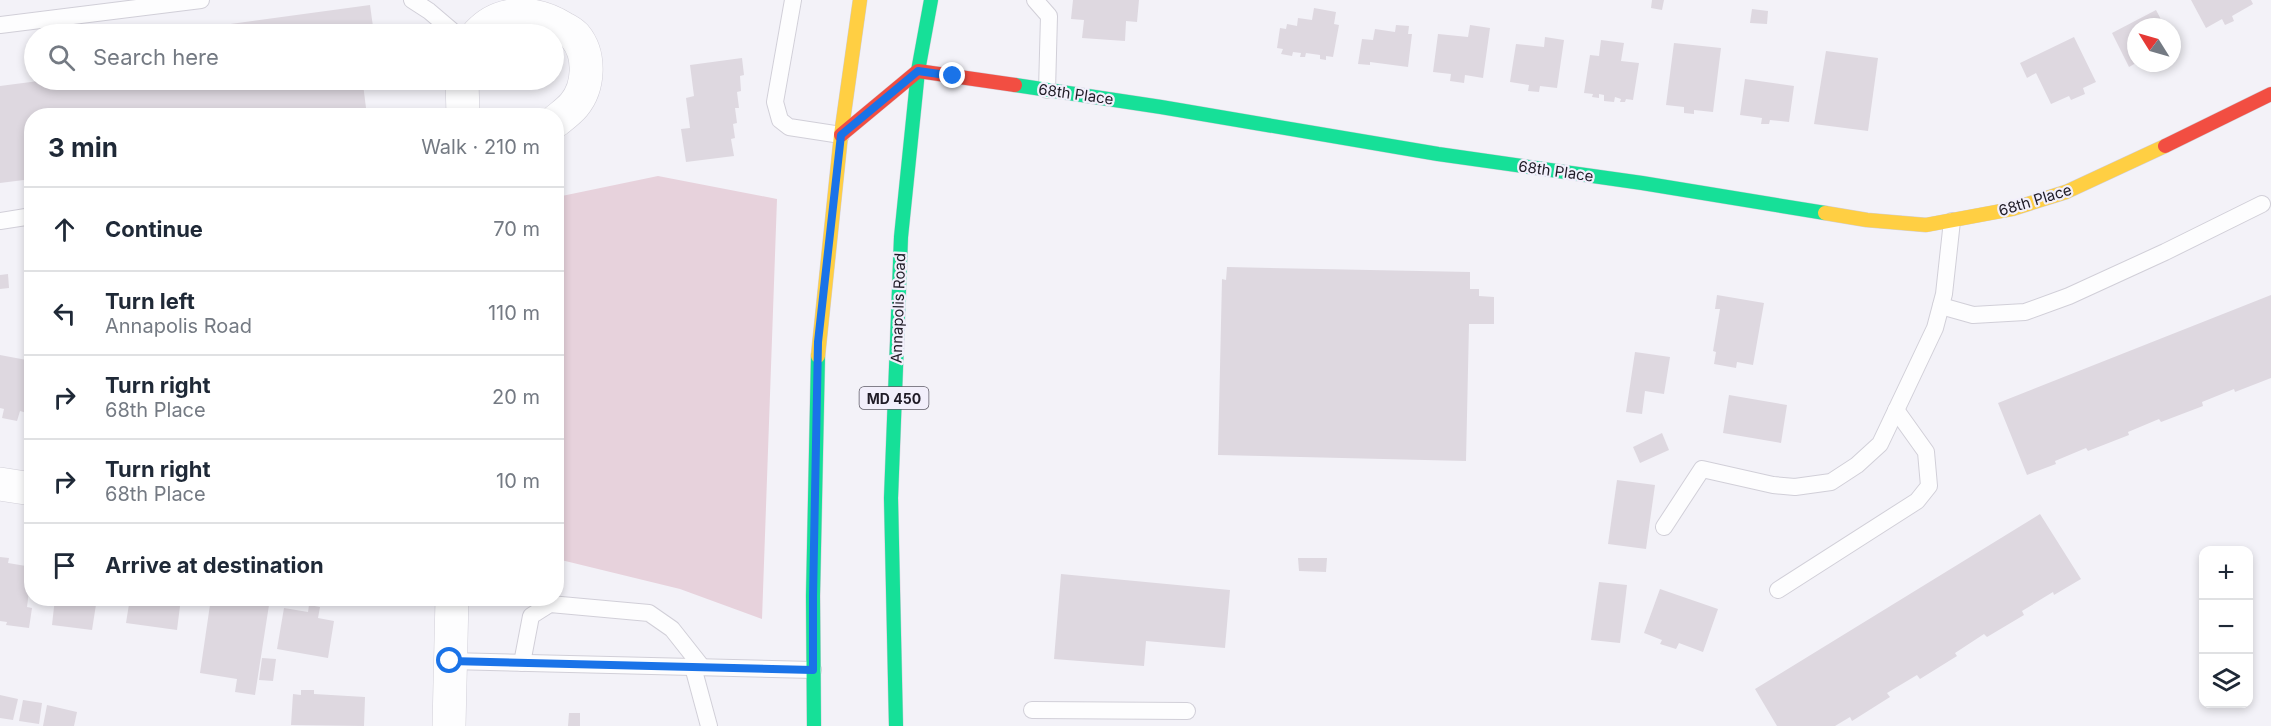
<!DOCTYPE html>
<meta charset="utf-8">
<style>
body{margin:0;font-family:Inter,sans-serif;background:#f2f2f3;color:#1f2937}
.controls{position:absolute;right:18px;bottom:18px;display:grid;overflow:hidden;border-radius:12px;box-shadow:0 3px 9px #0003}
.controls button{width:54px;height:54px;display:grid;place-items:center;padding:0;border:0;border-bottom:2px solid #e0e1e3;background:#fff;color:#1f2937;font:30px sans-serif}
.compass{position:absolute;left:2127px;top:18px;width:54px;height:54px;border-radius:50%;background:#fff;box-shadow:0 3px 9px #0003;rotate:307deg}
.stop{position:absolute;width:18px;height:18px;margin:-14px;border:4px solid #1a73e8;border-radius:50%;background:#fff}
.stop.end{background:#1a73e8;border-color:#fff;box-shadow:0 2px 6px #0008}
.list{margin:0;padding:0;list-style:none}
h2{display:flex;justify-content:space-between;align-items:center;height:78px;margin:0;padding:0 24px;font-size:26px}
h2 small{font-size:20px;font-weight:400;color:#747a83}
.list li{display:grid;grid-template-columns:39px 1fr auto;gap:18px;align-items:center;box-sizing:border-box;height:84px;padding:0 24px;border-top:2px solid #e0e1e3}
.list b{display:block;font-size:22px;white-space:nowrap}
.list p{margin:0;font-size:20px;white-space:nowrap;color:#747a83}
.list em{font-size:20px;font-style:normal;color:#747a83}
.icon{flex:none;width:33px;height:33px;fill:none;stroke:currentColor;stroke-width:2;stroke-linecap:round;stroke-linejoin:round}
.map{position:relative;flex:none;width:2271px;height:726px;overflow:hidden}
.search{position:absolute;background:#fff;box-shadow:0 3px 9px #0003;left:24px;top:24px;width:540px;height:66px;display:flex;align-items:center;gap:15px;box-sizing:border-box;padding:0 21px;border-radius:33px;color:#747a83;font-size:22px}
.panel{position:absolute;background:#fff;box-shadow:0 3px 9px #0003;left:24px;top:108px;width:540px;height:498px;border-radius:24px}
.map>svg:first-child{display:block}
</style>
<div class="map">
<svg width="2271" height="726" viewBox="0 0 2271 726">
<rect width="100%" height="100%" fill="#f3f2f8"/>
<path fill="#e7d2dc" d="M658,176L777,199L762,619L680,589L557,559V197Z"/>
<g fill="#ded8e0">
<path d="M1073,0H1139L1137,22L1126,21L1125,41L1082,38L1084,20L1071,19Z"/>
<path d="M1652,0H1664L1662,10L1651,8Z"/>
<path d="M2191,0H2251L2253,4L2232,16L2234,21L2225,25L2222,19L2206,28Z"/>
<path d="M370,5L374,34H165V33Z"/>
<path d="M1314,8L1336,12L1334,24L1339,25L1333,57L1326,56V60L1320,59V55L1306,53L1305,57H1300L1301,53L1293,52L1292,56L1281,54L1283,49L1277,48L1280,28L1286,29L1287,24L1297,26L1298,18L1312,20Z"/>
<path d="M1752,9L1768,11L1767,24L1750,23Z"/>
<path d="M2156,10L2165,27H2136V63L2129,67L2112,33Z"/>
<path d="M1396,25L1409,26L1408,34H1412L1408,67L1370,62V65L1358,64L1362,39L1373,40L1375,29L1395,32Z"/>
<path d="M1470,25L1490,28L1483,78L1465,75L1464,83L1450,81L1451,74L1433,72L1438,34L1468,37Z"/>
<path d="M1545,37L1564,40L1557,88L1540,86L1539,92L1528,91L1529,85L1510,82L1516,44L1544,47Z"/>
<path d="M2074,37L2096,82L2083,88L2085,94L2071,100L2069,96L2051,104L2036,73L2027,78L2020,63Z"/>
<path d="M1601,40L1624,43L1621,61L1639,63L1633,100L1626,99L1625,102H1620L1621,99L1615,97L1614,102L1604,101V95L1599,94V98L1592,97L1593,94L1584,93L1590,55L1599,56Z"/>
<path d="M1674,43L1721,48L1713,112L1694,110V114L1684,113V107L1666,105Z"/>
<path d="M1826,51L1878,58L1868,131L1814,124Z"/>
<path d="M742,58L744,75L740,76L741,91L737,92L739,108H735L737,123L733,124L735,138L731,139L734,156L686,162L681,129L690,128L686,98L694,96L690,65Z"/>
<path d="M1745,79L1794,86L1789,122L1770,120L1769,124H1761L1762,118L1740,115Z"/>
<path d="M46,80L47,86L63,84L62,80L383,81L363,84L367,116H32V179L0,183V86Z"/>
<path d="M1227,267L1470,272V289H1479V296L1494,297V324H1469L1466,461L1218,455L1222,279L1226,280Z"/>
<path d="M8,274L9,288L0,289V275Z"/>
<path d="M1717,295L1764,303L1753,365L1737,362L1736,368L1714,364L1716,352L1713,351L1720,309H1715Z"/>
<path d="M2271,295V378L2235,392L2234,389L2202,402L2203,406L2161,422L2159,419L2128,432L2129,435L2088,451L2086,448L2055,461L2056,464L2027,475L1998,403Z"/>
<path d="M1635,352L1670,357L1664,394L1645,391L1642,414L1626,412Z"/>
<path d="M0,355L32,361V392L27,413L20,411L17,421L2,418L4,409L0,408Z"/>
<path d="M1729,395L1787,405L1781,443L1723,433Z"/>
<path d="M1662,433L1669,450L1640,463L1633,447Z"/>
<path d="M1617,480L1655,485L1646,549L1608,544Z"/>
<path d="M2040,514L2081,579L2054,595L2053,592L2022,611L2024,615L1987,637L1984,634L1955,653L1957,656L1920,679L1917,675L1887,693L1890,697L1852,721L1850,717L1835,726H1777L1755,689Z"/>
<path d="M0,557L9,558L8,563L32,567L27,607L32,608L29,628L6,625L7,622L0,621Z"/>
<path d="M1298,558H1327L1326,572L1299,571Z"/>
<path d="M1061,574L1230,590L1225,648L1146,641L1144,666L1054,659Z"/>
<path d="M1599,582L1627,585L1620,643L1591,640Z"/>
<path d="M1660,589L1718,609L1703,652L1679,643L1676,649L1660,644L1662,640L1644,633Z"/>
<path d="M55,598H97L92,630L52,625Z"/>
<path d="M130,598H181L177,630L126,623Z"/>
<path d="M211,598H234L269,605L255,695L235,692L237,679L200,673Z"/>
<path d="M309,605L320,607L318,618L334,621L328,658L277,649L284,608L308,612Z"/>
<path d="M262,658L276,659L273,681L259,680Z"/>
<path d="M301,690H314V694L365,697L364,726L291,725L293,694L301,695Z"/>
<path d="M0,695L18,699L13,720L0,718Z"/>
<path d="M23,700L42,703L39,724L19,721Z"/>
<path d="M47,705L77,712L74,726H43Z"/>
<path d="M569,713H580V726H568Z"/>
</g>
<g fill="none" stroke-linecap="round" stroke-linejoin="round">
<g stroke="#d1cfd8" stroke-width="18">
<g id="lane">
<path d="M412,0L429,11L456,34"/>
<path d="M793,0L775,102L780,120L789,127L841,135"/>
<path d="M1035,0L1049,16L1047,90"/>
<path d="M0,25L201,0"/>
<path d="M0,221L32,216"/>
<path d="M1941,306L1973,315L2025,312L2069,296L2165,252L2262,204"/>
<path d="M1664,527L1702,469L1773,485L1795,487L1831,482L1857,465L1880,444L1935,328L1944,294L1952,221"/>
<path d="M1778,590L1917,501L1929,486L1926,452L1896,410"/>
<path d="M450,661L813,670"/>
<path d="M522,663L531,616L550,604L649,613L672,629L702,667"/>
<path d="M693,667L709,726"/>
<path d="M1032,710L1187,711"/>
</g>
</g>
<g stroke="#d1cfd8" stroke-width="34">
<g id="street">
<path d="M478,34C501,9 536,11 563,28C567,30 572,33 575,36C591,55 589,87 574,105C569,111 562,116 556,121"/>
<path d="M462,80L463,116"/>
<path d="M0,484L32,489"/>
<path d="M449,726L452,598"/>
</g>
</g>
<g stroke="#d1cfd8" stroke-width="15">
<g id="fast">
<path d="M1015,85L1161,107L1438,154L1642,183L1825,213"/>
<path d="M814,726L813,596L818,356"/>
<path d="M896,726L891,498L901,237L918,71L931,0"/>
</g>
</g>
<g stroke="#d1cfd8" stroke-width="15">
<g id="slow">
<path d="M1825,213L1867,220L1926,225L2012,209L2066,192L2165,146"/>
<path d="M818,356L841,135L860,0"/>
</g>
</g>
<g stroke="#d1cfd8" stroke-width="15">
<g id="jam">
<path d="M841,135L918,71L1015,85"/>
<path d="M2165,146L2271,94"/>
</g>
</g>
<use href="#lane" stroke="#fdfdfe" stroke-width="16"/>
<use href="#street" stroke="#fdfdfe" stroke-width="33"/>
<use href="#fast" stroke="#16e098" stroke-width="14"/>
<use href="#slow" stroke="#ffcf43" stroke-width="14"/>
<use href="#jam" stroke="#f24e42" stroke-width="14"/>
</g>
<g fill="none" stroke-linecap="round" stroke-linejoin="round">
<path stroke="#1a73e8" stroke-width="8" d="M450,661L813,670V596L818,342L841,135L918,71L953,76"/>
</g>
<g text-anchor="middle" dominant-baseline="central" stroke-width="4.5" stroke-linejoin="round" paint-order="stroke">
<rect fill="#f2effb" stroke="#5e5b66" stroke-width="1.5" x="859.5" y="387" width="69" height="22" rx="4.5"/>
<g font-size="14" font-weight="bold" fill="#1f1b26">
<text x="894" y="398">MD 450</text>
</g>
<g font-size="15" fill="#1f1b26" stroke="#f2effb">
<text transform="translate(1076 94) rotate(8)">68th Place</text>
<text transform="translate(1556 171) rotate(8)">68th Place</text>
<text transform="translate(2035 200) rotate(-17)">68th Place</text>
<text transform="translate(898 308) rotate(-88)">Annapolis Road</text>
</g>
</g>
</svg>
<div class="controls">
<button>+</button>
<button>−</button>
<button><svg class="icon" aria-label="layers" viewBox="0 0 24 24"><path d="M12 4l9 5-9 5-9-5zM3 14l9 5 9-5"/></svg></button>
</div>
<svg class="compass" viewBox="-18 -18 36 36"><path d="M0-13l5 13h-10z" fill="#e53935"/><path d="M0 13l5-13h-10z" fill="#747a83"/></svg>
<div class="stop" style="left:450px;top:661px"></div>
<div class="stop end" style="left:953px;top:76px"></div>
<div class="search"><svg class="icon" aria-label="search" viewBox="0 0 24 24"><circle cx="10" cy="10" r="6"/><path d="M15 15l6 6"/></svg>Search here</div>
<section class="panel">
<h2>3 min<small>Walk · 210 m</small></h2>
<ul class="list">
<li><svg class="icon" aria-label="ahead" viewBox="0 0 24 24"><path d="M12 20V5M6 11l6-6 6 6"/></svg><div><b>Continue</b></div><em>70 m</em></li>
<li><svg class="icon" aria-label="left" viewBox="0 0 24 24"><path d="M17 20v-9H6M10 6l-5 5 5 5"/></svg><div><b>Turn left</b><p>Annapolis Road</p></div><em>110 m</em></li>
<li><svg class="icon" aria-label="right" viewBox="0 0 24 24"><path d="M7 20v-9h11M14 6l5 5-5 5"/></svg><div><b>Turn right</b><p>68th Place</p></div><em>20 m</em></li>
<li><svg class="icon" aria-label="right" viewBox="0 0 24 24"><path d="M7 20v-9h11M14 6l5 5-5 5"/></svg><div><b>Turn right</b><p>68th Place</p></div><em>10 m</em></li>
<li><svg class="icon" aria-label="arrive" viewBox="0 0 24 24"><path d="M6 21V4h12l-3 4 3 4H6"/></svg><div><b>Arrive at destination</b></div></li>
</ul>
</section>
</div>
